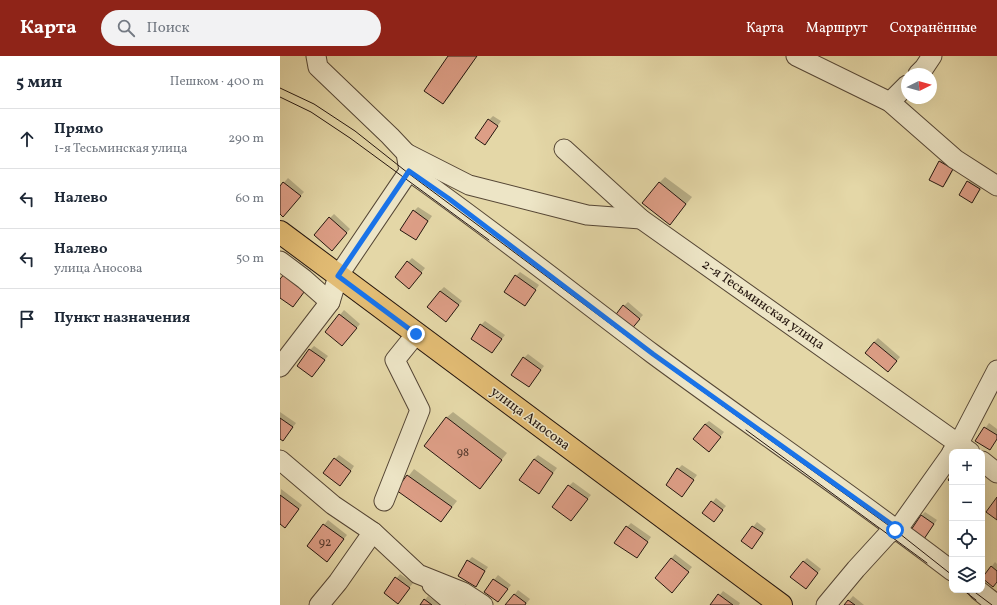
<!DOCTYPE html>
<html lang="ru">
<meta charset="utf-8">
<style>
body{margin:0;font-family:Vollkorn,serif;background:#f2f2f3;color:#1f2937}
.controls{position:absolute;right:12px;bottom:12px;display:grid;overflow:hidden;border-radius:8px;box-shadow:0 4px 16px #0002}
.controls button{width:36px;height:36px;display:grid;place-items:center;padding:0;border:0;border-bottom:1px solid #e0e1e3;background:#fff;color:#1f2937;font:20px sans-serif}
.compass{position:absolute;left:621px;top:12px;width:36px;height:36px;border-radius:50%;background:#fff;box-shadow:0 4px 16px #0002;rotate:85deg}
.stop{position:absolute;width:12px;height:12px;margin:-9px;border:3px solid #1a73e8;border-radius:50%;background:#fff}
.stop.end{background:#1a73e8;border-color:#fff;box-shadow:0 1px 4px #0008}
.list{margin:0;padding:0;list-style:none}
h2{display:flex;justify-content:space-between;align-items:center;height:52px;margin:0;padding:0 16px;font-size:17px}
h2 small{font-size:13px;font-weight:400;color:#747a83}
.list li{display:grid;grid-template-columns:26px 1fr auto;gap:12px;align-items:center;box-sizing:border-box;height:60px;padding:0 16px;border-top:1px solid #e0e1e3}
.list b{display:block;font-size:15px;white-space:nowrap}
.list p{margin:0;font-size:13px;white-space:nowrap;color:#747a83}
.list em{font-size:13px;font-style:normal;color:#747a83}
.icon{flex:none;width:22px;height:22px;fill:none;stroke:currentColor;stroke-width:2;stroke-linecap:round;stroke-linejoin:round}
.map{position:relative;flex:none;width:717px;height:549px;overflow:hidden}
header{display:flex;align-items:center;gap:24px;box-sizing:border-box;height:56px;padding:0 20px;background:#8f2418;color:#fff}
header strong{font-size:19px}
nav{display:flex;gap:22px;margin-inline-start:auto;font-size:14px}
.search{width:280px;height:36px;background:#f2f2f3;display:flex;align-items:center;gap:10px;box-sizing:border-box;padding:0 14px;border-radius:22px;color:#747a83;font-size:15px}
main{display:flex}
aside{flex:1;background:#fff}
.map>svg:first-child{display:block}
</style>
<header>
<strong>Карта</strong>
<div class="search"><svg class="icon" aria-label="search" viewBox="0 0 24 24"><circle cx="10" cy="10" r="6"/><path d="M15 15l6 6"/></svg>Поиск</div>
<nav><a>Карта</a><a>Маршрут</a><a>Сохранённые</a></nav>
</header>
<main>
<aside>
<h2>5 мин<small>Пешком · 400 m</small></h2>
<ul class="list">
<li><svg class="icon" aria-label="ahead" viewBox="0 0 24 24"><path d="M12 20V5M6 11l6-6 6 6"/></svg><div><b>Прямо</b><p>1-я Тесьминская улица</p></div><em>290 m</em></li>
<li><svg class="icon" aria-label="left" viewBox="0 0 24 24"><path d="M17 20v-9H6M10 6l-5 5 5 5"/></svg><div><b>Налево</b></div><em>60 m</em></li>
<li><svg class="icon" aria-label="left" viewBox="0 0 24 24"><path d="M17 20v-9H6M10 6l-5 5 5 5"/></svg><div><b>Налево</b><p>улица Аносова</p></div><em>50 m</em></li>
<li><svg class="icon" aria-label="arrive" viewBox="0 0 24 24"><path d="M6 21V4h12l-3 4 3 4H6"/></svg><div><b>Пункт назначения</b></div></li>
</ul>
</aside>
<div class="map">
<svg width="717" height="549" viewBox="0 0 717 549">
<rect width="100%" height="100%" fill="#e4d7a7"/>
<filter id="stains"><feTurbulence type="fractalNoise" baseFrequency=".005" numOctaves="4"/><feColorMatrix values="0 0 0 0 .2 0 0 0 0 .09 0 0 0 0 .02 0 0 0 .5 -.17"/></filter>
<radialGradient id="worn" r=".72"><stop offset=".6" stop-color="#630" stop-opacity="0"/><stop offset="1" stop-color="#630" stop-opacity=".3"/></radialGradient>
<g fill="#0003">
<path d="M169,0H197L169,41L163,47Z"/>
<path d="M213,60L221,65L209,83V64Z"/>
<path d="M664,102L676,109L667,126L663,130L660,106Z"/>
<path d="M385,121L412,141L390,168L379,127Z"/>
<path d="M8,122L24,136L7,155L0,157V131Z"/>
<path d="M692,122L704,129L692,146L688,126Z"/>
<path d="M138,151L152,160L136,183L134,155Z"/>
<path d="M54,158L70,173L56,189L50,162Z"/>
<path d="M132,202L145,212L133,227L128,206Z"/>
<path d="M240,216L259,229L245,249L236,220Z"/>
<path d="M164,231L182,245L170,260L160,235Z"/>
<path d="M348,246L363,259L354,269L344,250Z"/>
<path d="M64,254L80,268L62,289L46,276Z"/>
<path d="M205,265L225,279L212,296L201,269Z"/>
<path d="M598,282L620,301L612,311L594,286Z"/>
<path d="M34,290L48,300L32,320L30,294Z"/>
<path d="M248,298L264,310L249,330L244,302Z"/>
<path d="M0,356L16,367L3,384L0,382Z"/>
<path d="M173,356L227,397L200,431L166,362Z"/>
<path d="M429,365L444,376L433,390L425,368Z"/>
<path d="M709,367L717,373V384L710,392L697,384Z"/>
<path d="M59,399L74,410L64,425L55,403Z"/>
<path d="M258,399L277,412L262,432L254,403Z"/>
<path d="M402,409L417,419L402,439L398,413Z"/>
<path d="M134,413L177,445L161,465L118,434Z"/>
<path d="M293,426L311,439L291,464L289,430Z"/>
<path d="M1,433L22,449L9,467H0Z"/>
<path d="M436,442L446,450L437,460L424,457Z"/>
<path d="M645,456L657,464L644,482L641,460Z"/>
<path d="M48,464L67,479L47,504L28,490Z"/>
<path d="M477,466L486,473L472,492L462,485Z"/>
<path d="M351,467L371,481L360,497L347,471Z"/>
<path d="M395,498L412,511L396,531L376,522Z"/>
<path d="M192,501L208,511L195,530L188,505Z"/>
<path d="M527,502L541,513L526,532L523,506Z"/>
<path d="M715,506L717,508V526L713,530L703,522Z"/>
<path d="M120,518L133,527L118,546L105,537Z"/>
<path d="M218,519L231,529L218,545L205,535Z"/>
<path d="M238,534L250,543L245,549H227Z"/>
<path d="M443,535L460,547L459,549H432Z"/>
<path d="M148,540L161,549H141Z"/>
<path d="M573,540L584,549H565Z"/>
</g>
<g fill="#dd9e86" stroke="#25160f">
<path d="M168,0H197L163,48L144,35Z"/>
<path d="M208,63L218,70L205,89L195,82Z"/>
<path d="M659,105L673,113L663,131L649,124Z"/>
<path d="M687,125L700,133L692,147L679,139Z"/>
<path d="M3,126L21,140L3,161L0,158V130Z"/>
<path d="M379,126L406,148L390,169L362,147Z"/>
<path d="M133,154L148,165L136,184L120,174Z"/>
<path d="M49,161L67,177L52,195L34,179Z"/>
<path d="M127,205L142,217L129,233L115,221Z"/>
<path d="M6,216L27,232L13,251L0,242V223Z"/>
<path d="M235,219L256,234L245,250L224,236Z"/>
<path d="M160,235L179,249L166,266L147,251Z"/>
<path d="M343,249L360,263L350,275L334,261Z"/>
<path d="M59,258L77,272L62,290L45,276Z"/>
<path d="M200,268L222,283L212,297L191,283Z"/>
<path d="M594,286L617,305L608,316L585,297Z"/>
<path d="M29,293L45,304L32,321L17,310Z"/>
<path d="M243,301L261,314L249,331L231,319Z"/>
<path d="M166,361L222,404L200,433L144,390Z"/>
<path d="M0,362L13,371L3,385L0,383Z"/>
<path d="M425,368L441,381L429,396L413,383Z"/>
<path d="M704,371L717,379V383L710,394L695,385Z"/>
<path d="M54,402L71,415L60,430L43,417Z"/>
<path d="M254,403L273,417L259,438L239,424Z"/>
<path d="M397,412L414,424L402,441L386,429Z"/>
<path d="M672,418V427L668,424Z"/>
<path d="M127,419L172,451L161,466L116,434Z"/>
<path d="M288,429L308,443L291,465L272,451Z"/>
<path d="M0,439L19,453L5,472L0,468Z"/>
<path d="M717,441V464L706,456Z"/>
<path d="M431,445L443,454L434,466L422,457Z"/>
<path d="M641,459L654,468L644,483L631,474Z"/>
<path d="M43,468L64,483L47,506L27,490Z"/>
<path d="M346,470L368,486L357,502L334,487Z"/>
<path d="M472,470L483,477L472,493L461,485Z"/>
<path d="M391,502L409,516L392,537L375,522Z"/>
<path d="M187,504L205,515L196,531L178,520Z"/>
<path d="M523,505L538,517L526,533L510,521Z"/>
<path d="M711,510L717,515V526L713,531L702,522Z"/>
<path d="M115,521L130,532L118,548L104,537Z"/>
<path d="M213,523L228,533L218,546L204,536Z"/>
<path d="M234,538L246,547L245,549H225Z"/>
<path d="M438,538L453,549H430Z"/>
<path d="M144,543L152,549H140Z"/>
<path d="M568,544L575,549H564Z"/>
</g>
<g fill="none" stroke-linecap="round" stroke-linejoin="round">
<g stroke="#554635" stroke-width="21">
<g id="minor">
<path d="M36,0L38,11L110,80L126,97L129,115C213,174 292,237 373,298C472,371 574,440 672,515"/>
<path d="M516,0L610,46L675,103L717,130"/>
<path d="M638,18L644,12L652,0"/>
<path d="M610,46L627,29"/>
<path d="M284,93L361,163L690,396"/>
<path d="M126,97L189,129L307,159L361,163"/>
<path d="M0,205L24,223L50,246"/>
<path d="M0,311L50,246L58,220L129,115"/>
<path d="M672,396L679,387L717,314"/>
<path d="M0,404L53,449L93,476L138,518L183,536L203,549"/>
<path d="M702,405L717,417"/>
<path d="M104,445L140,354L115,304L136,278"/>
<path d="M152,529L176,549"/>
<path d="M698,534L717,549"/>
<path d="M39,549L58,526L93,476"/>
<path d="M546,549L576,513L608,478L618,473L672,397"/>
</g>
</g>
<g stroke="#25160f" stroke-width="24">
<path id="major" d="M0,176L501,549"/>
</g>
<use href="#minor" stroke="#ede5c6" stroke-width="19"/>
<use href="#major" stroke="#e2bc74" stroke-width="22"/>
<g stroke="#25160f" stroke-width="1">
<path d="M0,32L34,48L75,75L128,117L372,299L615,474L672,519"/>
<path d="M0,41L31,56L70,82L209,184"/>
<path d="M466,374L647,507"/>
<path d="M683,534L696,544"/>
<path d="M692,534L712,549"/>
</g>
</g>
<g fill="none" stroke-linecap="round" stroke-linejoin="round">
<path stroke="#1a73e8" stroke-width="5" d="M136,278L58,220L129,115L168,142L373,298L618,473L615,474"/>
</g>
<g text-anchor="middle" dominant-baseline="central" stroke-width="3" stroke-linejoin="round" paint-order="stroke">
<g font-size="12" fill="#53382d">
<text x="183" y="397">98</text>
<text x="45" y="487">92</text>
</g>
<g font-size="14" fill="#25160f" stroke="#ede5c6">
<text transform="translate(483 249) rotate(35)">2-я Тесьминская улица</text>
<text transform="translate(250 363) rotate(37)">улица Аносова</text>
</g>
</g>
<rect width="100%" height="100%" filter="url(#stains)"/>
<rect width="100%" height="100%" fill="url(#worn)"/>
</svg>
<div class="controls">
<button>+</button>
<button>−</button>
<button><svg class="icon" aria-label="locate" viewBox="0 0 24 24"><circle cx="12" cy="12" r="6"/><path d="M12 2v4M12 18v4M2 12h4M18 12h4"/></svg></button>
<button><svg class="icon" aria-label="layers" viewBox="0 0 24 24"><path d="M12 4l9 5-9 5-9-5zM3 14l9 5 9-5"/></svg></button>
</div>
<svg class="compass" viewBox="-18 -18 36 36"><path d="M0-13l5 13h-10z" fill="#e53935"/><path d="M0 13l5-13h-10z" fill="#747a83"/></svg>
<div class="stop" style="left:615px;top:474px"></div>
<div class="stop end" style="left:136px;top:278px"></div>
</div>
</main>
